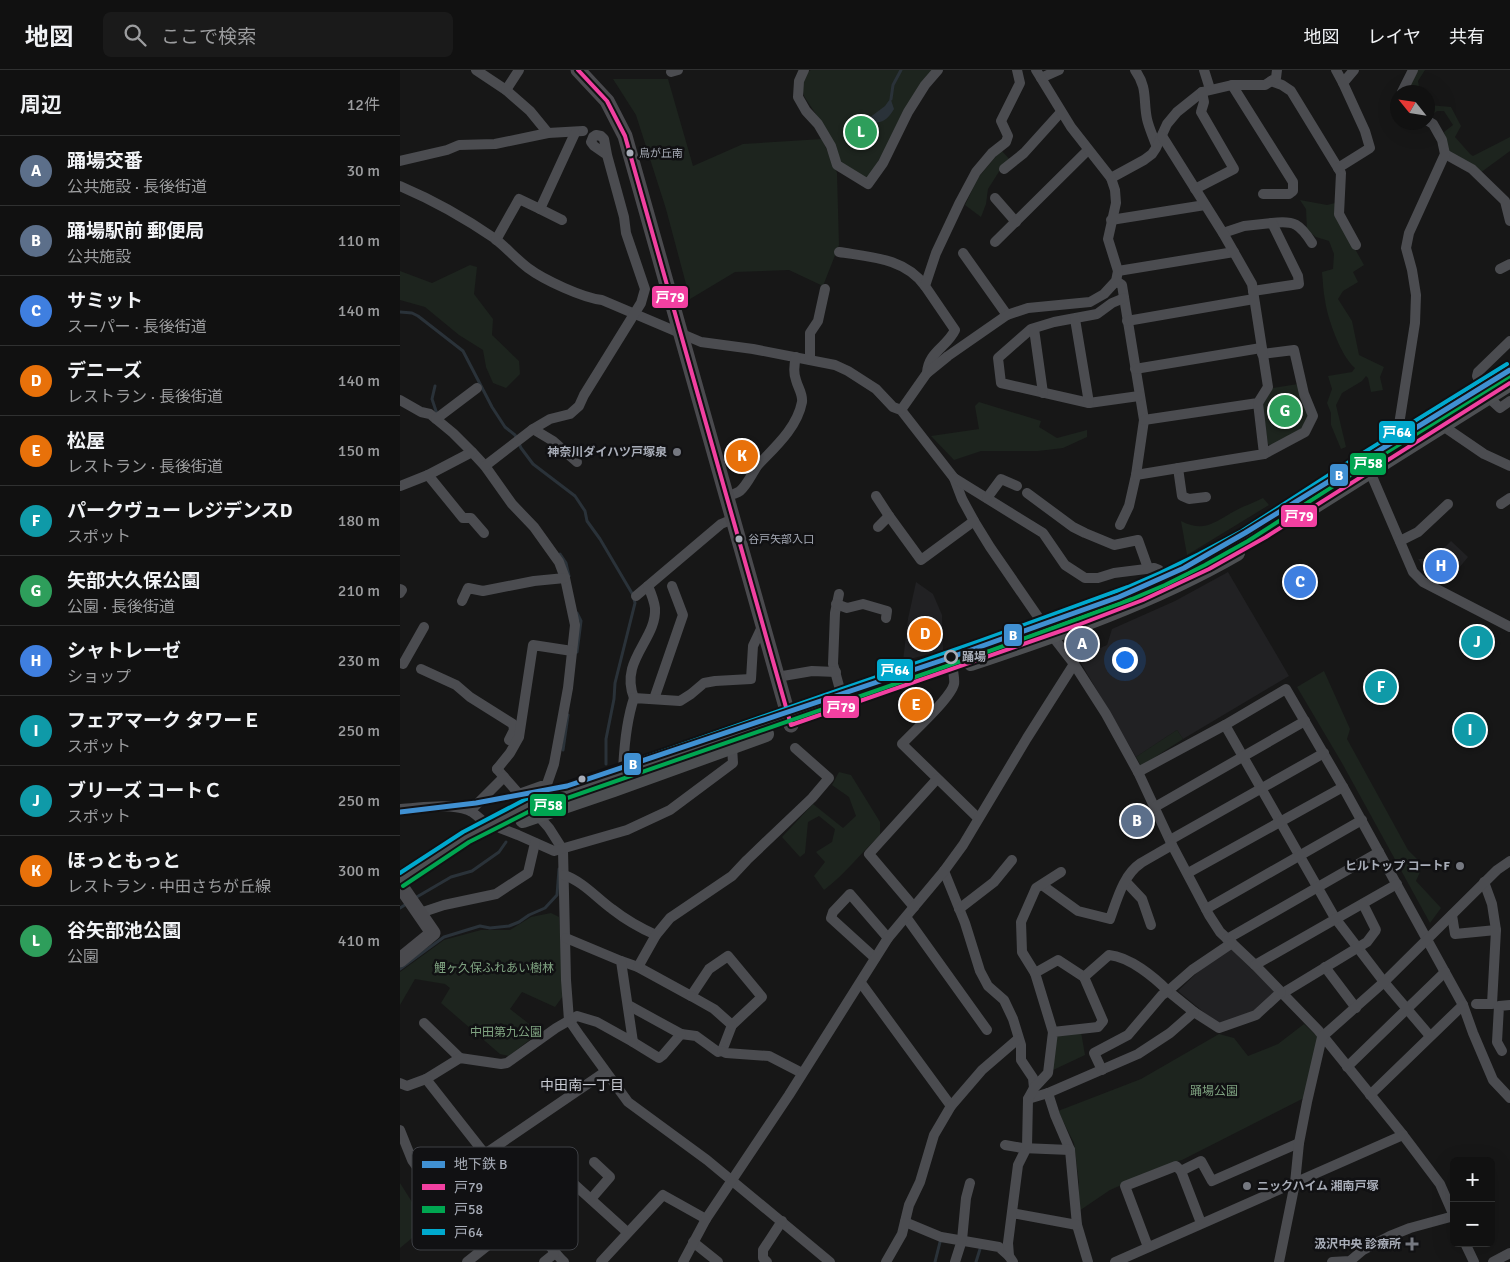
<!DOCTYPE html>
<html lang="ja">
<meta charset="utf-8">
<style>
body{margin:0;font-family:Signika,"Noto Sans JP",sans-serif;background:#1a1a1a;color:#f1f3f6}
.controls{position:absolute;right:15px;bottom:15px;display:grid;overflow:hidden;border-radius:8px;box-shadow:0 5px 20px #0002}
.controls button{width:45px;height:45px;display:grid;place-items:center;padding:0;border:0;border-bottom:1px solid #303131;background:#111;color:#f1f3f6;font:25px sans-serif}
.compass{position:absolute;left:990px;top:15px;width:45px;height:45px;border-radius:50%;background:#111;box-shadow:0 5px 20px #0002;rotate:300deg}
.you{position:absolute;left:724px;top:589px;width:18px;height:18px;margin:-12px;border:4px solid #fff;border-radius:50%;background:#1a73e8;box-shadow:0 0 0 8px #1a73e833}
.badge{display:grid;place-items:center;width:32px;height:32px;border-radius:50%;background:#0b8043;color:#fff;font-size:16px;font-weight:700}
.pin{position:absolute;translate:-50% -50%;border:2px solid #fff;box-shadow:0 1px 5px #0006}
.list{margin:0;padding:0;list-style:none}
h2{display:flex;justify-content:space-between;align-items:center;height:65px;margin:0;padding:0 20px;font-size:21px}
h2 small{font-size:16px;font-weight:400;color:#9c9d9f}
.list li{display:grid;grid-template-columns:32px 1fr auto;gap:15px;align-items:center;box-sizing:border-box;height:70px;padding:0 20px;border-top:1px solid #303131}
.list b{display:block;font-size:19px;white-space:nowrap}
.list p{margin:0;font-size:16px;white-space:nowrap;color:#9c9d9f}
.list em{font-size:16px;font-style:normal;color:#9c9d9f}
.icon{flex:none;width:28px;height:28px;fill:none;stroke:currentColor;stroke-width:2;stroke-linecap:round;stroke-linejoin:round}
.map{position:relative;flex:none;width:1110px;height:1192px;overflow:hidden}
header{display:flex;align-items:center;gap:30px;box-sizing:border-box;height:70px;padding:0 25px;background:#111;border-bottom:1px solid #303131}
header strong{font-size:24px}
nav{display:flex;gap:28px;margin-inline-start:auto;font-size:18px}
.search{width:350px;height:45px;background:#1a1a1a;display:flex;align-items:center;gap:12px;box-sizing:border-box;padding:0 18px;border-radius:8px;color:#9c9d9f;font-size:19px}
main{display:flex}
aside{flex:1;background:#111}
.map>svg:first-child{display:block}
</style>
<header>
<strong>地図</strong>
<div class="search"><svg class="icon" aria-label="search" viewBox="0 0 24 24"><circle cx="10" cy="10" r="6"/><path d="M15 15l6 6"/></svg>ここで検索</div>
<nav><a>地図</a><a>レイヤ</a><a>共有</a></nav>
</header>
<main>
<aside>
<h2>周辺<small>12件</small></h2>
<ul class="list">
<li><span class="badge" style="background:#5c6f8a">A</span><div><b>踊場交番</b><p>公共施設 · 長後街道</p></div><em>30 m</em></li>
<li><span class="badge" style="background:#5c6f8a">B</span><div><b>踊場駅前 郵便局</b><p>公共施設</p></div><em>110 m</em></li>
<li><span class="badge" style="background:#3f7fe0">C</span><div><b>サミット</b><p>スーパー · 長後街道</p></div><em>140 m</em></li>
<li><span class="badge" style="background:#e8710a">D</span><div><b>デニーズ</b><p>レストラン · 長後街道</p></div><em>140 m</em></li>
<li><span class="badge" style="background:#e8710a">E</span><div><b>松屋</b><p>レストラン · 長後街道</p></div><em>150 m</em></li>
<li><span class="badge" style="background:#0f9aa8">F</span><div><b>パークヴュー レジデンスD</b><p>スポット</p></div><em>180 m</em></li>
<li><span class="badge" style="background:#2e9e5b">G</span><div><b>矢部大久保公園</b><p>公園 · 長後街道</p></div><em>210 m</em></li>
<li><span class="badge" style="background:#3f7fe0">H</span><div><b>シャトレーゼ</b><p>ショップ</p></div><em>230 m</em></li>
<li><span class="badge" style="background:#0f9aa8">I</span><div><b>フェアマーク タワーＥ</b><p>スポット</p></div><em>250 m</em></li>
<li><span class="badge" style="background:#0f9aa8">J</span><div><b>ブリーズ コートＣ</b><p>スポット</p></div><em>250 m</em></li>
<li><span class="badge" style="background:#e8710a">K</span><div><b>ほっともっと</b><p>レストラン · 中田さちが丘線</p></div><em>300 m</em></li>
<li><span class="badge" style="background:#2e9e5b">L</span><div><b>谷矢部池公園</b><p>公園</p></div><em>410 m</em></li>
</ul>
</aside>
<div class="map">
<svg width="1110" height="1192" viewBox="0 0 1110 1192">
<rect width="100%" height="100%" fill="#171717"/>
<g fill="#212123">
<path d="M1051,471L1068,487L1049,510L1043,512L1029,505L1018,489H1039L1041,481Z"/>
<path d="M828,502L889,606L783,669L777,660L736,687L678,588L707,575L712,559L775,531Z"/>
<path d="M516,512L533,524L542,545L543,580L503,591L508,549Z"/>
<path d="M831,879L876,922L855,942L818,954L778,921L801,899Z"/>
</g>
<g fill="#1d241e">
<path d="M411,0H532L467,110L442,93L421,52L404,26L401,14L404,4Z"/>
<path d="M1015,0H1025L1018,11L1020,22H1005Z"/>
<path d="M213,9H268L293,96L343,74L422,69L437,103L439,175L423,216L389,200L335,202L290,229L266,139L236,45Z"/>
<path d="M1028,35L1051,37L1061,56L1055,67L1070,84L1073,86L1110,67V81L1080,103L1047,83L1044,62L1053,55L1044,41H1037L1032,45L1028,44Z"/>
<path d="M601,80L611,91L600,100L588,119L586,134L581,147L565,135L578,108Z"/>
<path d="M900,130L927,135L935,133L936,145L964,195L953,202L958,212L943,221L938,229L952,251L959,285L984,297L980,307L983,320L971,322L968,308L966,306L962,311L942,323L936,335L946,377L941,379L931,355V343L927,333L932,319L928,306L952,302L955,298C941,287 927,247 925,230C923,221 923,211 922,202L933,199L934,184L929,171L916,167L907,160L906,139Z"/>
<path d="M70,195L77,197L74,224L93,249L92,265L119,291L120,304L106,318L93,313L86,297L83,280L59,265L25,237L0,230V201L32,213Z"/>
<path d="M898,314L909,347L901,359L871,376L868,374L862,335L873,318Z"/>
<path d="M579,332L641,351L639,357L657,368L687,360V367L663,378L638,381H581L554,390L531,366L579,359L575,336Z"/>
<path d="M863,428L869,435L787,485L781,451C803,462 812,454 831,443C841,437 853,433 863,428Z"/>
<path d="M924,601L950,659L947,669L1008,780L1023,795L1016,811L1041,838L1030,853L942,693L897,617Z"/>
<path d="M777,660L783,669L741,696L736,687Z"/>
<path d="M439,702L451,705L480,752V765C461,783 445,804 424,820L414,806L425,792L416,782L432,772L435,759L419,746L408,752L405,783L400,787L382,767L413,734L443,758L456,746L449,727L432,715Z"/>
<path d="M151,843L159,847L163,907V926L155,937L122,922L110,939L137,960L132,968L109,986L100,984L41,933L50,918L45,914L15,909L0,935V902L44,870L81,860H110L131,847Z"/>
<path d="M904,954L918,967L904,1028L782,1090L774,1092L710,1120L679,1141V1113L674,1073L658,1041L741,1009L819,964L834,968L848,986L878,974Z"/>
<path d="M681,962L685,985L651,1001L656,964Z"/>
<path d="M0,1113L24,1151L23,1159L0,1178Z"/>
</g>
<path fill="#2a3239" d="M490,29L491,30L494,39C488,49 481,56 469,50V48L485,36Z"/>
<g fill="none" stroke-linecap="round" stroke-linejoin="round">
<g stroke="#2a3239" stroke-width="3">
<path d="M491,29L493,15L501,0"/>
<path d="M0,242L12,243L18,246L63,281L92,337L105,357L115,365L121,378L133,394L175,426L185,441L187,451L200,469L233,525L235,533L215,613L214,629L206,669V694"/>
<path d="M35,316L32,329L37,344"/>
<path d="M160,484L166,493L169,506"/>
<path d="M177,582L181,551L177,543"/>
<path d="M163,680L168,645"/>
<path d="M15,828L51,807L72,801L99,782L106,772"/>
<path d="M0,838L8,833"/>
<path d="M0,899L44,867L80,856L90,858L109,856L119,852L129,845L145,838L157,825L159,799"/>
<path d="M535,1192L540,1172"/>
<path d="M576,1192L580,1179"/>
</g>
<g stroke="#4b4c50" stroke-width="10">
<path d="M76,0L106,20L130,41L148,63"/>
<path d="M404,0L399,11L398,27L406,41L418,54L431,76L437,95L468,114L483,93L508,42L525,15L538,0"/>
<path d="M735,0C748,18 743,30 747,49C749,58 753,66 756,75"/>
<path d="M804,0L810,19"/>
<path d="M936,0L943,13"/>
<path d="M271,2L278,0"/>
<path d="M641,8L659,0"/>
<path d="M871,11L882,15L891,21L938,98L941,103L939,144L956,175"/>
<path d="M832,15L893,112V121L889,124H863"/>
<path d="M106,20L119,0"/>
<path d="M1002,22L1013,0"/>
<path d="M1045,84L1072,99L1105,131L1110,151"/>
<path d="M0,91L47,80L59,75L95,74L148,63L183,61"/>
<path d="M938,98L970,78L965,61L943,13L954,0"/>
<path d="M604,99L624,83L661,42"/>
<path d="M711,108L744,90L752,84L756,78L767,54L777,42L802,22L832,15H865L876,8L877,0"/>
<path d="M0,116C33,130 65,148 94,168C106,177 116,189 128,198C144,210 183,228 202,230L301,272L353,279L435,295L448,301L476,319L493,337L501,340L554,408L562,429L574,451L590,477L643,554L674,594L706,644L738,702L772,775L809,845L820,862L855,895L918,960L1003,1065L1040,1114L1054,1146"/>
<path d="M795,119L834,99L801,42L804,32L802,22"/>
<path d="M595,128L616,152"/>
<path d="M140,139L162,150"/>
<path d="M711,150L805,135"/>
<path d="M872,153C894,150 900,154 912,173"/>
<path d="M823,163L844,156L872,153L898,206L899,214L853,221"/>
<path d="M96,170L119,129L140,139L175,63"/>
<path d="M595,172L688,80"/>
<path d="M439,182C470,187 505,188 525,216"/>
<path d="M563,183L607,245"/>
<path d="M1100,199L1110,194"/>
<path d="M718,201L834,182"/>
<path d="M716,211L722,215L744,350L736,405L729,436L720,455"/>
<path d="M724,228L712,233L697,244L654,252L631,259L598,288L601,313L689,333L739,326"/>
<path d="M675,249L689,333"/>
<path d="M727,251L854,229"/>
<path d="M634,259L643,323"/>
<path d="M862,284L894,280L904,324L913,346L905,362L864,384"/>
<path d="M410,290V263L418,251L425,219"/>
<path d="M735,299L861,278"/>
<path d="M527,303C528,282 547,277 555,260L525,216L536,183L560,132L576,102L592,83L606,72L608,66L601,51L620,13L617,0"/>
<path d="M1082,316L1077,306L1078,302L1110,271"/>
<path d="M1088,327L1100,338L1110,331"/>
<path d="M0,330L21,342L30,344L53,363L72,382L85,396L112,434L134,457L159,492L165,508L175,555L168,618L154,694L147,714L119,724"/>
<path d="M501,340L527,303L548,286L607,245L628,238L690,232L704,224L716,211L718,201L708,169L716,133L715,120L711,108L671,57L636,0"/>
<path d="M36,349L77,318"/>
<path d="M744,350L858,333L868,317L852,214L823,163L762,66"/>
<path d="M1040,351L1043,356L1084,384L1110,396"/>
<path d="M133,359L153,371L177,392"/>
<path d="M1001,367L998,361L1015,253L1016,225L1012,200L1006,178L1009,163L1045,84L1042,70L1033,54L1028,51"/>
<path d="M85,396L133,359L150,349L170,344L179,336L184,325L241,233L245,219L226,163L224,147L207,85L204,69L201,66L196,65L193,67L191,72L194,76L207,85"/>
<path d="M968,397L1013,502L1023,512L1110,557"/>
<path d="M778,398L782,426L789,429L806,427"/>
<path d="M28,405L63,448H71L84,463"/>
<path d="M736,405L864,384L858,333"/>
<path d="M554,408L643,463L665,495L685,508H698L714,503L754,498L759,500L763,509"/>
<path d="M0,416L28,405L72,382"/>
<path d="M627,423L673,457L685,463L714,475L738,470L748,498"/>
<path d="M326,426C331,425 336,424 340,421C348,414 352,403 358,395C375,377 397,358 402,332C403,324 398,318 396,310C393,302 394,295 396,287"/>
<path d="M476,426L489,446"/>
<path d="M587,428L601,409L617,416"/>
<path d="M1101,434L1110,428"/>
<path d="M478,457L489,446L521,490L574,451"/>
<path d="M1000,471L1018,462L1048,434"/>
<path d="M0,519L2,520L0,523"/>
<path d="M439,524L435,543L433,594L442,627"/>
<path d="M236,526L321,454L333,449"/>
<path d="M62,531L68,518L83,521L134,511L165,508"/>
<path d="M436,534L447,538L463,534L487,541L486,548"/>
<path d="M3,594L24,557"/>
<path d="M21,599L56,615L70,627L113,654L114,660L109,670"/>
<path d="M553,599C553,603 555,610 554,614C551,628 513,662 502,674L578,748"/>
<path d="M377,607L412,601L436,602"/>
<path d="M234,628C219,590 257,570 255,538C254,530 251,523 248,516"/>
<path d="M254,629L283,545L272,516"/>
<path d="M825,655L935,848L984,912L1030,966"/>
<path d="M97,699L149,758L163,780L166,910L169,950L180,966L228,1032L307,1090L430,1192"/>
<path d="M97,699L110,683L119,667L133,575L172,581"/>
<path d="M223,702C224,676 226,652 234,628L280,631L291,624L304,613L315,611L351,609L353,576L362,557"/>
<path d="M738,702L825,655L886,619L943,717L1063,935L1073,963L1093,1010L1110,1028"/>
<path d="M755,737L905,651"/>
<path d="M0,739C21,738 48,733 68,740C75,743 82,750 87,755"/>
<path d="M70,741L104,707"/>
<path d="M100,758L118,765L154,781L227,760L270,740L333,693L332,677"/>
<path d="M770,770L924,683"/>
<path d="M544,801L565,853L580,901L588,916L604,930L613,949L621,975V990L633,1008L634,1018"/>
<path d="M788,803L943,717"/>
<path d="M164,805C182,811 197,828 212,839C226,850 240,858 256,865"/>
<path d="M726,812L742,829L751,855"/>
<path d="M642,815L678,841L710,849C717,830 723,805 741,793C751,787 762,781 772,775"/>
<path d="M514,837L469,784L537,709"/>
<path d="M559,839L594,812L612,790"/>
<path d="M806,839L962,750"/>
<path d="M20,843L44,835L96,824L128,803L135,773"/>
<path d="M1052,845L1055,864L1096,860"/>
<path d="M506,847L587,960"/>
<path d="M827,869L979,782"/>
<path d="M475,888L431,848L433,842L450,824L488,868"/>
<path d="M221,891L238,897L291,926L309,899L328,886L362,927L332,955L322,981L318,982L296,966L281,964L263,985L259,988L233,972"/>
<path d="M855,895L997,814"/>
<path d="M238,897L256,865L270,848L332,806L347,790L412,728L429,708L395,678"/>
<path d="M925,897L956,938"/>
<path d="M635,903L622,882L621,852L636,818L661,802"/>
<path d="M461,913L551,1036"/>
<path d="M883,923L967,872L976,860L963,834"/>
<path d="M291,926L314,939L332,955"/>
<path d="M1076,934H1092L1096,860L1092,834L1084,812"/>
<path d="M228,935L281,964"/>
<path d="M794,942L819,958L856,945L881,922"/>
<path d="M24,953L60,988"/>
<path d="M653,962L635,903L658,890L684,907"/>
<path d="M322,981L326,983L369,986L402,1003"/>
<path d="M1102,981L1097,972L1099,936L1110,935"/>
<path d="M947,997L1045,902"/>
<path d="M26,1009L85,1084L205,1002"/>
<path d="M0,1013L7,1016L26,1009L60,988L101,994L107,993L156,958L177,946L197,952L233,972L221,891L166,868"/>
<path d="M648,1023L655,1045L670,1080L677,1155L688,1192"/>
<path d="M970,1025L1063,935"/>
<path d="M628,1029L648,1023L738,984L770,963L794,942L768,921L792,900L832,873"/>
<path d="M0,1060L12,1090L47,1139L75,1150L93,1172"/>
<path d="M605,1075L622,1078L670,1080"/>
<path d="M781,1101L801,1091L812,1111L899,1073"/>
<path d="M191,1129L210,1107L194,1092"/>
<path d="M612,1143L677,1155"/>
<path d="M126,1150L164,1105L227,1162"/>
<path d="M505,1152L541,1167L599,1177L609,1186"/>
<path d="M293,1172L318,1192"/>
<path d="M1065,1173L1074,1192"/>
<path d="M748,1177L725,1116L776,1096L781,1101L801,1153"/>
<path d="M67,1192L121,1149C133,1152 153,1182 164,1192"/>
<path d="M144,1192L154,1184"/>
<path d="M201,1192L263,1125L306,1149"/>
<path d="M283,1192L306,1149L389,1025L488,868L544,801L563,775L627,668L674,594"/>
<path d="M367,1192L363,1188V1180L382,1151"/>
<path d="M486,1192L502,1164L509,1135L520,1112L534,1065L551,1036L582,1000L618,969"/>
<path d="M555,1192L562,1170L566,1128L570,1113"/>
<path d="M613,1192L609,1186L608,1173L618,1095L627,1077L628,1029L634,1018L648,1003L653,962L698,957L703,951L684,907L709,885C730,887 754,907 768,921L762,925L728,965L694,983L702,1000"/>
<path d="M715,1192L1003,1065"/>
<path d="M879,1192L895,1113L899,1073L907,1032L922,967L984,912L1097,800L1110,791"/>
<path d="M932,1192L950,1191L963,1180L990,1166L1010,1158L1054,1146"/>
<path d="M1093,1192L1110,1183"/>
</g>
<g stroke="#4a4a4e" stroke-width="15">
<path d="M178,0L207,31L225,66L391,655"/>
<path d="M0,815L33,863L0,890"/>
</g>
<g stroke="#4d4f52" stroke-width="16">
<path d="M911,438L1110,313"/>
<path d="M571,593C661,563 754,531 837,483"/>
<path d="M123,750L214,719L366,664"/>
<path d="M0,811L66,767L128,735L582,577L730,523L763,509L802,490L845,466L963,390L1110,299"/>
</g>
<g stroke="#111113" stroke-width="8">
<path id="bus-1" d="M178,0L207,31L225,66L391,655L678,555L743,530L809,499L866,467L1110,313"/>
</g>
<g stroke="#111113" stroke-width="8">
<path id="bus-2" d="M3,816L69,772L130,741L584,583L732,529L765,515L805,495L848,471L966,395L1110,306"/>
</g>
<g stroke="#111113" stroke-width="8">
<path id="bus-3" d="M0,803L63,762L126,729L580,571L728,517L760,503L799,484L842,461L960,385L1107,294"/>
</g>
<use href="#bus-1" stroke="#f240a1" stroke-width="4"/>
<use href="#bus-2" stroke="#00a651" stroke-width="4"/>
<use href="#bus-3" stroke="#00a9ce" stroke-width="4"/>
<g stroke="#111113" stroke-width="9">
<path id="metro-1" d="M0,742L76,733L167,716L546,589L719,527L784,498L845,463L1110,300"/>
</g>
<use href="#metro-1" stroke="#4090d2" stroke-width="5"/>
</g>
<g fill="#a8adb8" stroke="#111113" stroke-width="2">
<circle cx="230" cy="83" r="4.5"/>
<circle cx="339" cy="469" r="4.5"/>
<circle cx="182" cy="709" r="4.5"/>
</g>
<g fill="#757880" stroke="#111113" stroke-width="2">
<circle cx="277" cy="382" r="5"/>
<circle cx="1060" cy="796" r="5"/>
<circle cx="847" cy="1116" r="5"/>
<path d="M1009.5 1166.5h5v5h5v5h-5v5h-5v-5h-5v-5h5z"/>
</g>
<circle fill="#111113" stroke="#a8adb8" stroke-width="2.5" cx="551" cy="587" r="6"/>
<g text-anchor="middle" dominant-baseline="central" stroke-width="5" stroke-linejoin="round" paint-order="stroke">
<g font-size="11" fill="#a8adb8" stroke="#111113" text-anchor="start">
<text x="239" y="83">鳥が丘南</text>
<text x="348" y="469">谷戸矢部入口</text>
</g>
<g font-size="12" font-weight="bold" fill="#a8adb8" stroke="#111113" text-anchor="end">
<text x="267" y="382">神奈川ダイハツ戸塚泉</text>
<text x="1050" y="796">ヒルトップ コートF</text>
<text x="857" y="1116" text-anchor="start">ニックハイム 湘南戸塚</text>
<text x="1001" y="1174">汲沢中央 診療所</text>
</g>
<g font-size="12" font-weight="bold" fill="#a8adb8" stroke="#111113" text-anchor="start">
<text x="562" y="587">踊場</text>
</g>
<g font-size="12" fill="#7fa381" stroke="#111113">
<text x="94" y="898">鯉ヶ久保ふれあい樹林</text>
<text x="106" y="962">中田第九公園</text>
<text x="814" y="1021">踊場公園</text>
</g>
<g font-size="14" fill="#c9ccd4" stroke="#111113">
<text x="182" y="1015">中田南一丁目</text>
</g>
</g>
<rect x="12" y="1077" width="166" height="103" rx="8" fill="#111113" stroke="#3e4045" stroke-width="1"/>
<rect x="22" y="1091" width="23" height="7" fill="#4090d2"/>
<rect x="22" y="1114" width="23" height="6" fill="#f240a1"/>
<rect x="22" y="1136" width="23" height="7" fill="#00a651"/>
<rect x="22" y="1159" width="23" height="6" fill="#00a9ce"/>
<g font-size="14" fill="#a8adb8">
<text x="54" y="1099">地下鉄 B</text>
<text x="54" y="1122">戸79</text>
<text x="54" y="1144">戸58</text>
<text x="54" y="1167">戸64</text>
</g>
<g stroke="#111113" stroke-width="2">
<rect x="251" y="215" width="38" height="24" rx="5" fill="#f240a1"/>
<rect x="978" y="350" width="38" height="24" rx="5" fill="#00a9ce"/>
<rect x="949" y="382" width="38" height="24" rx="5" fill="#00a651"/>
<rect x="929" y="393" width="20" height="24" rx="5" fill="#4090d2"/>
<rect x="880" y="434" width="38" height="24" rx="5" fill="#f240a1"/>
<rect x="603" y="553" width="20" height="24" rx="5" fill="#4090d2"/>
<rect x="476" y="588" width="38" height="24" rx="5" fill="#00a9ce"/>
<rect x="422" y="625" width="38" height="24" rx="5" fill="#f240a1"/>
<rect x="223" y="682" width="19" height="24" rx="5" fill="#4090d2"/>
<rect x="129" y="723" width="38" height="24" rx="5" fill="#00a651"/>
</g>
<g font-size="14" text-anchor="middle" font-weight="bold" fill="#fff">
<text x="270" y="232">戸79</text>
<text x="997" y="367">戸64</text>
<text x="968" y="398">戸58</text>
<text x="939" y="410">B</text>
<text x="899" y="451">戸79</text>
<text x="613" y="570">B</text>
<text x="495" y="605">戸64</text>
<text x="441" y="642">戸79</text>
<text x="233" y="699">B</text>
<text x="148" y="740">戸58</text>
</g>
</svg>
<div class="controls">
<button>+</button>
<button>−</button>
</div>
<svg class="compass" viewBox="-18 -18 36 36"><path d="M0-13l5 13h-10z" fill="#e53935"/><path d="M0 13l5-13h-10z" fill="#9c9d9f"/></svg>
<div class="you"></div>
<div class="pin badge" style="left:682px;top:574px;background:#5c6f8a">A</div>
<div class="pin badge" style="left:737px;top:751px;background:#5c6f8a">B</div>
<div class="pin badge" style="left:900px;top:512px;background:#3f7fe0">C</div>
<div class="pin badge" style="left:525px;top:564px;background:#e8710a">D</div>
<div class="pin badge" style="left:516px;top:635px;background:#e8710a">E</div>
<div class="pin badge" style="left:981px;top:617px;background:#0f9aa8">F</div>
<div class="pin badge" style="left:885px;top:341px;background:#2e9e5b">G</div>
<div class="pin badge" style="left:1041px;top:496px;background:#3f7fe0">H</div>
<div class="pin badge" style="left:1070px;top:660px;background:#0f9aa8">I</div>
<div class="pin badge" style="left:1077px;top:572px;background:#0f9aa8">J</div>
<div class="pin badge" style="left:342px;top:386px;background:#e8710a">K</div>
<div class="pin badge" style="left:461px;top:62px;background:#2e9e5b">L</div>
</div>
</main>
